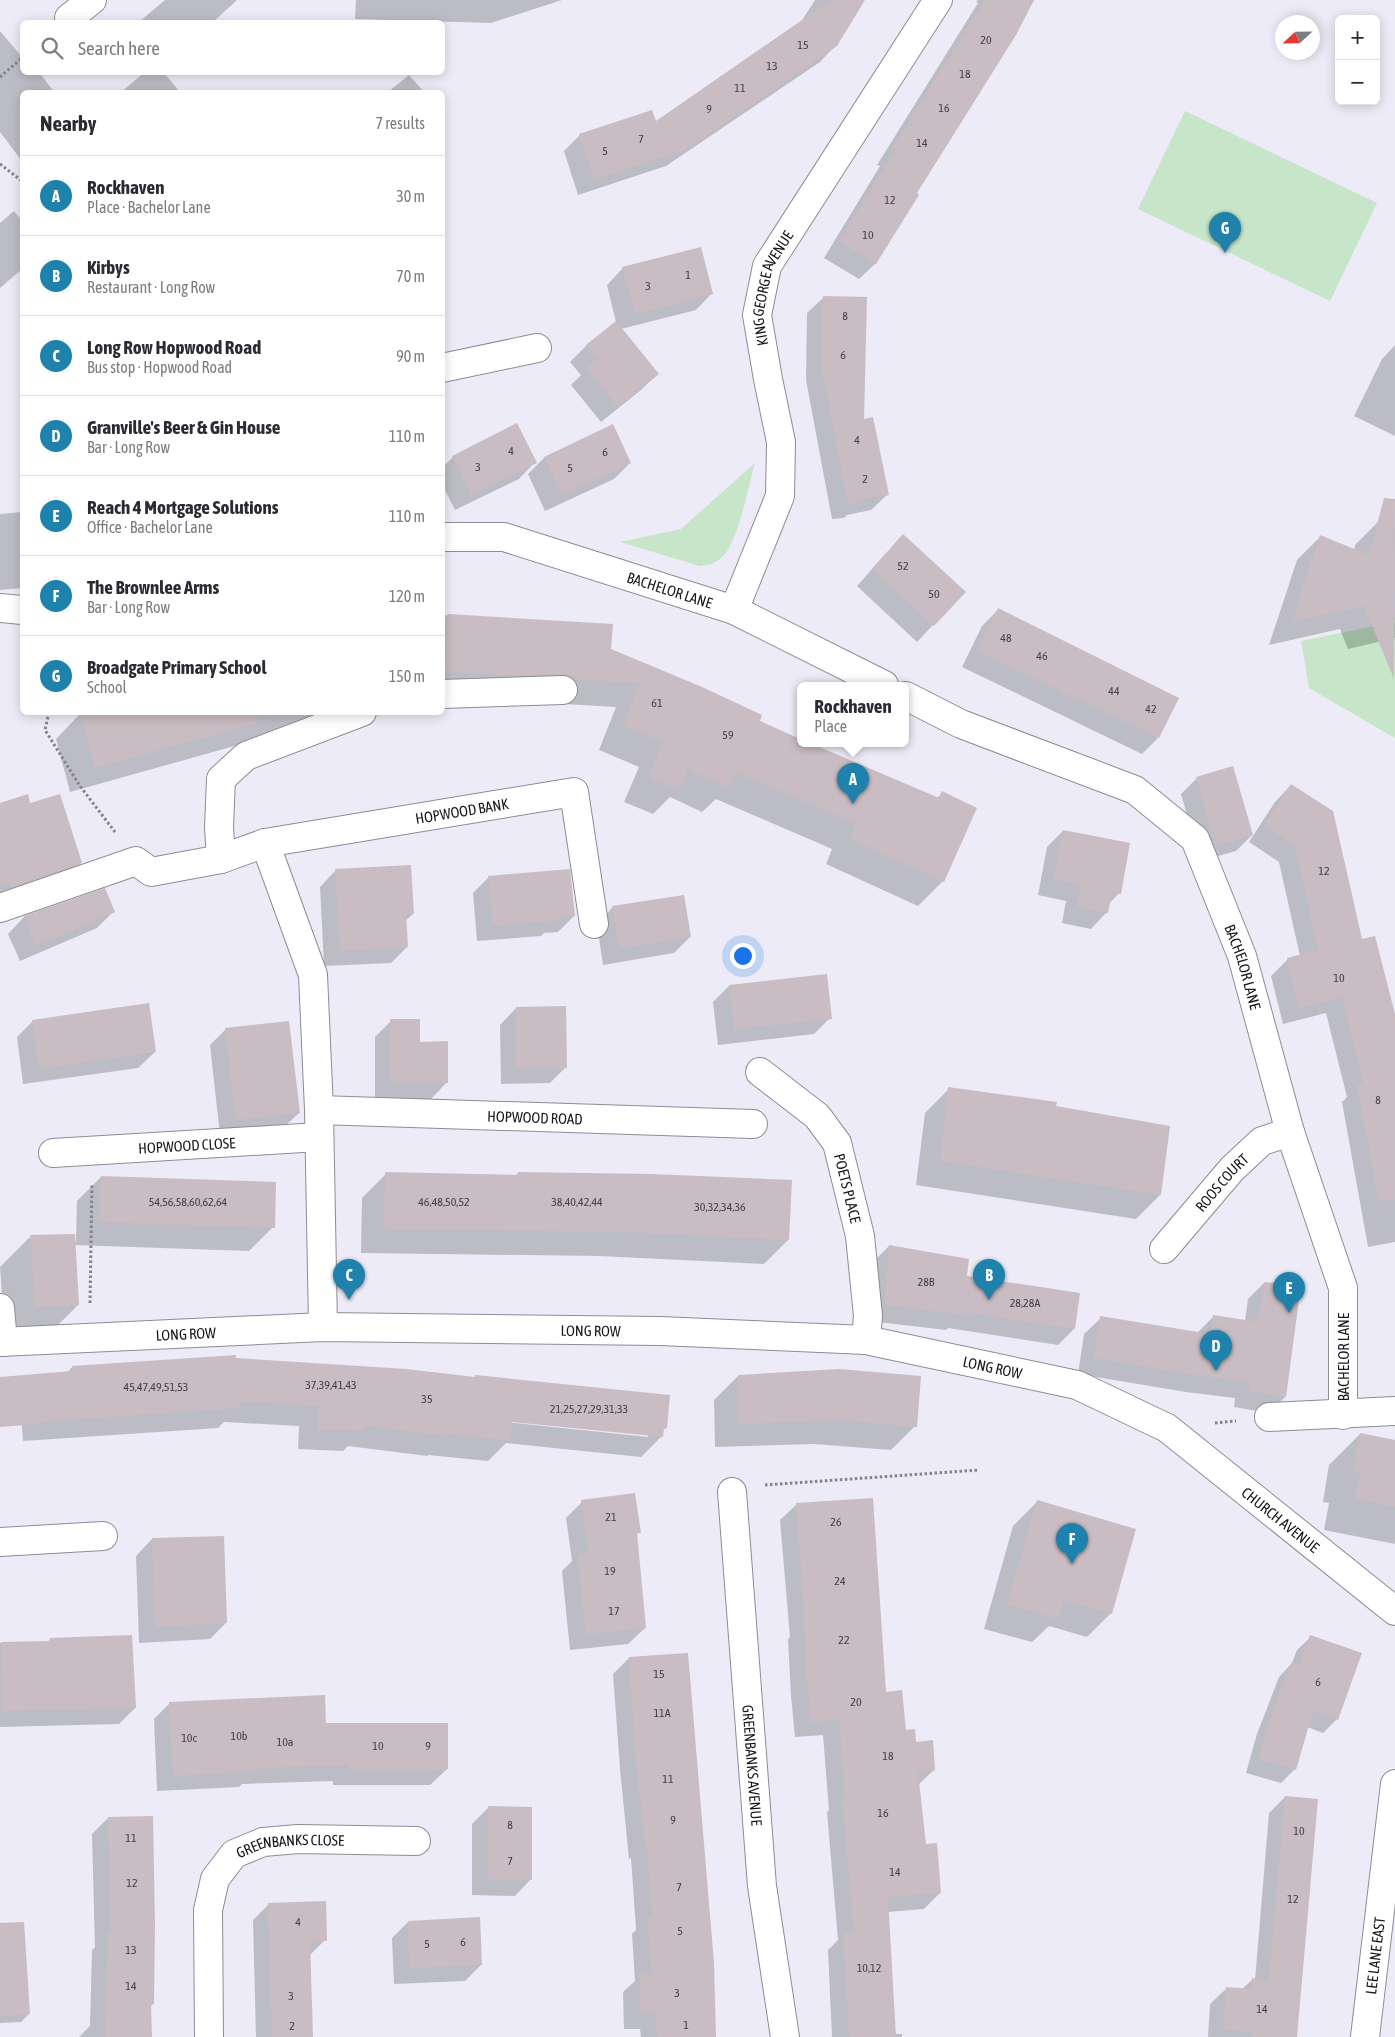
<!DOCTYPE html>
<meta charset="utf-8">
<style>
body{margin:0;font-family:"Asap Condensed",sans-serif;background:#f7f7f7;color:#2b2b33}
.controls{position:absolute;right:15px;top:15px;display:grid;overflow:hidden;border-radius:8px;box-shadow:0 2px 12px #0003}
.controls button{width:45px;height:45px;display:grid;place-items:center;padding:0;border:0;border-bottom:1px solid #e1e1e2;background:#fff;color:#2b2b33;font:25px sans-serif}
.compass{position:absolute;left:1275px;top:15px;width:45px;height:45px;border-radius:50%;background:#fff;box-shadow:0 2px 12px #0003;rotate:248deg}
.you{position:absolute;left:742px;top:955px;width:18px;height:18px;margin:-12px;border:4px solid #fff;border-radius:50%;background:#1a73e8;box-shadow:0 0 0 8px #1a73e833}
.badge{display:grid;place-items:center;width:32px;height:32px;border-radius:50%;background:#1f82ad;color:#fff;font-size:16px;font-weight:700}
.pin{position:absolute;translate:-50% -41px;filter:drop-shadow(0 1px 2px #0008)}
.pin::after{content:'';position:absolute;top:26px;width:18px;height:15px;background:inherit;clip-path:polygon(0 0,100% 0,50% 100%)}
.popup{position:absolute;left:797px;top:682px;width:112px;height:65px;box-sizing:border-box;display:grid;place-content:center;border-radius:8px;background:#fff;filter:drop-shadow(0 1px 4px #0005);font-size:16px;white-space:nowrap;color:#7c7c81}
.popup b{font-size:19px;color:#2b2b33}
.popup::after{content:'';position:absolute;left:50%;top:100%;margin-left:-10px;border:10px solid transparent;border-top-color:#fff}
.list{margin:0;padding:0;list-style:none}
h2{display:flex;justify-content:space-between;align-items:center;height:65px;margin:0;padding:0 20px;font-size:21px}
h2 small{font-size:16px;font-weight:400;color:#7c7c81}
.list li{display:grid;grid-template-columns:32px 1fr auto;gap:15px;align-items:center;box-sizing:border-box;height:80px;padding:0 20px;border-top:1px solid #e1e1e2}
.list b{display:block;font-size:19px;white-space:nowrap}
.list p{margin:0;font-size:16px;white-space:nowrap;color:#7c7c81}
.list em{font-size:16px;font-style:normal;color:#7c7c81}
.icon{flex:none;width:28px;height:28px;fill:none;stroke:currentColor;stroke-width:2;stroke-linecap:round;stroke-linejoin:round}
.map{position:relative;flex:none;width:1395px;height:2037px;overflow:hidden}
.search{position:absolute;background:#fff;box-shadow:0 2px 12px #0003;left:20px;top:20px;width:425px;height:55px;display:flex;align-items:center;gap:12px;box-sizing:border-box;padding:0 18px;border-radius:8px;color:#7c7c81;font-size:19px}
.panel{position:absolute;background:#fff;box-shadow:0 2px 12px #0003;left:20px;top:90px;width:425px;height:625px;border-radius:8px}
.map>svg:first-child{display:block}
</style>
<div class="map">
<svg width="1395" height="2037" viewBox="0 0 1395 2037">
<rect width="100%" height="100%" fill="#ecebf7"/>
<g fill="#c6e5c9">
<path d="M1185,111L1377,203L1330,301L1138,209Z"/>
<path d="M755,463C748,487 739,538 724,555C717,563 709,565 700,566L620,542L681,529Z"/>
<path d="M1395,622V738L1309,688L1301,641Z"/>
</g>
<g fill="#0003" fill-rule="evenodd">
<path d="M165,0H237L213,22H139Z"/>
<path d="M356,0H562L491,23L355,19Z"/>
<path d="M815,0H864L836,45L820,62L666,166L578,195L564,151L580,135L655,123L801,22Z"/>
<path d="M978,0H1034L915,193L876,263L859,279L824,258L880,166L877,165L978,3L976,2Z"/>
<path d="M0,31L22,57V72H39L54,92H22V161L0,132Z"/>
<path d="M145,72H163L180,92H121Z"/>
<path d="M409,75L424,92H388Z"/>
<path d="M14,211L22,221V269L0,288V223Z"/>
<path d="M623,268L712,293L696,310L621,329L657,374L641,390L601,422L571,385L581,375L570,362L586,346L616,322L607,285Z"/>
<path d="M824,297L888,494L871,510L847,515L844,518L832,519L806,380L807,313Z"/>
<path d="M1395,345V436L1354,416L1382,359Z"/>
<path d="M453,457L535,462L519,479L455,510L442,484V468Z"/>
<path d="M544,458L630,463L614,479L545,511L528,474Z"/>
<path d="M22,512V588L0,590V514Z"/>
<path d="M1379,521L1395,528V638L1348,649L1340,629L1269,645L1297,560L1321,536L1354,550L1355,545Z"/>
<path d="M887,552L964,592L917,642L857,586Z"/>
<path d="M998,610L1158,738L1142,754L962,667L982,626Z"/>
<path d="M442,615L611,625L610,650L800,740V743H807L936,799L942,793L943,881L918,906L826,864L832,849L716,799L702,812L670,797L653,814L624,802L639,767L599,750L616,707L442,697Z"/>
<path d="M87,712H356L70,792L56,739L80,714Z"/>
<path d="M1197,778L1252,835L1236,851L1200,861L1181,794Z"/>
<path d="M1291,785L1395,1019V1242L1368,1247L1342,1102L1347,1097L1326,1013L1283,1024L1271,976L1287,960L1300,956L1279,862L1249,842L1275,802Z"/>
<path d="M0,804L30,805L81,863L64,879L0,901Z"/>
<path d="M1063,831L1119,893L1109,904L1107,912L1091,929L1062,923L1066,901L1038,895L1047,847Z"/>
<path d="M336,870L413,914L405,921L407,947L391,963L324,966L320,887Z"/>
<path d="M489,877L574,916L558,932L544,933L541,936L477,941L473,893Z"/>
<path d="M104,890L114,911L97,928L20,961L8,934L24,917Z"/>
<path d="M613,907L690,937L674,953L603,965L597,924Z"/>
<path d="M729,986L830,1018L814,1034L718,1045L713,1002Z"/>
<path d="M516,1008L566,1067L550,1083L501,1084L500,1025Z"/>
<path d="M33,1021L155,1052L138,1068L23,1084L17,1037Z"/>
<path d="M391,1021L419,1043L447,1082L431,1099H375V1037Z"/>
<path d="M226,1029L299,1113L282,1129L220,1135L210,1045Z"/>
<path d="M949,1089L1054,1107L1160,1195L1136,1219L916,1185L925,1113Z"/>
<path d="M518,1173L788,1240L764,1264L599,1256L361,1253L362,1198L386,1174L515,1176Z"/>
<path d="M101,1177L273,1227L249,1251L74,1245L78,1305L47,1336L5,1337L0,1267L31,1236L76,1242L77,1201Z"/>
<path d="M889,1246L966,1277L1074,1329L1058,1345L948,1328L946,1330L869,1321L873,1262Z"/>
<path d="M1264,1283L1285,1397L1269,1413L1234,1407L1235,1398L1186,1392L1078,1374L1084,1334L1101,1318L1197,1333L1214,1316L1245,1321L1248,1299Z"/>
<path d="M235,1359L474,1378L476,1376L666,1428L662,1431V1436L641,1457L506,1443L488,1461L428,1455L427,1456L348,1446L343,1451L298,1449L299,1426L224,1422L218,1428L23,1441L20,1396L67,1373L72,1367ZM506,1420L648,1434V1437L506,1422Z"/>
<path d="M738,1376L915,1426L891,1450L814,1444L715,1447L714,1400Z"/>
<path d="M1360,1434L1395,1441V1544L1324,1530L1329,1503L1323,1502L1329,1465Z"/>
<path d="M582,1502L639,1532L636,1536L645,1628L628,1644L570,1650L562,1571L572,1561L566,1518Z"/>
<path d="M1037,1502L1111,1613L1087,1637L1049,1626L1032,1642L984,1629L1013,1526Z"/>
<path d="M797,1504L885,1693L905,1731L934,1770L918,1785L925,1846L940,1893L924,1909L888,1912L894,2034H902V2037H832L828,1950L838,1940L827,1812L829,1810L823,1735L795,1737L791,1696L788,1639L790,1637L780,1520Z"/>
<path d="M152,1539L226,1623L210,1639L139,1643L136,1556Z"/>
<path d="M1311,1637L1337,1719L1323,1733L1307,1727L1295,1769L1281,1783L1246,1773L1257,1734L1279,1677L1292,1663L1297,1650Z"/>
<path d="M50,1639L135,1708L119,1724L0,1727V1643H47Z"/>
<path d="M629,1658L714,2037H641L640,2029H624L623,1992L635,1981L632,1934L636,1930L631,1858L629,1859L620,1769L613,1674Z"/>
<path d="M170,1703L325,1724L447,1769L430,1785H333V1781L242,1784L239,1787L157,1791L154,1719Z"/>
<path d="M1285,1797L1296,2037H1208L1210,2004L1227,1988L1242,1989L1252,1980H1255L1269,1813Z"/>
<path d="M489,1807L531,1879L515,1896L472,1895V1824Z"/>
<path d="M108,1818L153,2004L150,2007V2037H79L90,2026L92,1950L95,1947L92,1834Z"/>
<path d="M269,1904L325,1940L309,1956L311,2037H256L253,1920Z"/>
<path d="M408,1922L481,1965L465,1981L394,1984L392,1938Z"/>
<path d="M0,1970L29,2014L21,2022L0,2023Z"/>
</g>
<g fill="#c9bcc2">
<path d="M831,0H865L837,46L686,150L594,180L579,134L652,110L656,121Z"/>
<path d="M985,0H1034L1016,35L917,193L919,195L876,264L839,241L895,150L892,148Z"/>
<path d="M701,247L713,294L635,314L622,267Z"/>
<path d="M823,296L867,297L864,419L873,417L889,495L862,500V502L848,504L821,363Z"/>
<path d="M616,321L659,374L618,407L586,368L597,359L586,345Z"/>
<path d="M517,423L537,463L472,495L452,456Z"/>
<path d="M613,424L631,463L562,495L544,457Z"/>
<path d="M1384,498L1395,499L1394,679L1364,606L1292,622L1320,535L1369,555Z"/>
<path d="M903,534L966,592L934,626L872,569Z"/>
<path d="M998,608L1179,698L1159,738L977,651Z"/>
<path d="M448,614L613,624L611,649L702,687L762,715L760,721L800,739V743H810L939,798L942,791L977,808L944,882L850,839L856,824L736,772L728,788L688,769L679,790L648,777L663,742L623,725L640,683L574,679L562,674L517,676L445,672Z"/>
<path d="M80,712H259L260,722L95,768Z"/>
<path d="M1233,766L1253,835L1216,846L1196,777Z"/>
<path d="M1291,784L1333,811L1362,939L1375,936L1395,1014V1200L1379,1201L1357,1085L1363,1084L1342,997L1299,1008L1287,958L1318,950L1295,845L1264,826Z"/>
<path d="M28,794L30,803L60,794L82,863L12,887L9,881L0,884V803Z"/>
<path d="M1063,830L1130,843L1121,894L1112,892L1108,913L1077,907L1082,885L1053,879Z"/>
<path d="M411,865L414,914H406L408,947L340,951L335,869Z"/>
<path d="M570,869L575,916L558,918L559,920L493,926L488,876Z"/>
<path d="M105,888L115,912L36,946L24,916Z"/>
<path d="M684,895L691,937L619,949L612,906Z"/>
<path d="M827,974L832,1019L734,1029L729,985Z"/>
<path d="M149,1003L156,1052L39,1069L32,1020Z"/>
<path d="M566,1006L567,1068H516V1007Z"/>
<path d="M390,1019H420V1042L448,1041V1083H391Z"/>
<path d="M289,1021L300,1113L236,1120L225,1028Z"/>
<path d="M948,1087L1057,1102L1056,1106L1170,1126L1161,1195L940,1161Z"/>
<path d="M385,1172L518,1175V1172L651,1174L792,1180L789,1240L623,1232L384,1229Z"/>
<path d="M101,1176L276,1182L275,1228L99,1222Z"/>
<path d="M75,1234L79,1305L35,1307L30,1235Z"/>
<path d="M889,1245L969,1259L967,1276L1080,1293L1075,1329L964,1312V1315L885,1305Z"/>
<path d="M1264,1282L1301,1285L1286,1397L1249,1391L1250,1382L1202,1376L1094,1358L1100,1316L1210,1334L1213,1315L1258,1322Z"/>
<path d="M236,1355V1358L406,1369L475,1377V1375L670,1395L667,1428H664L663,1437L512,1422L510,1441L449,1434L448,1436L365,1426V1431L318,1429L319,1406L240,1401V1408L37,1422L38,1424L0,1427V1377L72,1371V1366Z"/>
<path d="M839,1369L921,1376L917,1427L839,1420L738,1424V1375Z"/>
<path d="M1360,1433L1395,1440V1507L1355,1499L1360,1472L1353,1471Z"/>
<path d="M635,1493L641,1533H637L646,1628L586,1634L578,1554L589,1553L581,1500Z"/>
<path d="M873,1498L886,1692L902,1690L906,1730L915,1729L916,1742L933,1740L935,1770L918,1772L926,1844L937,1843L941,1893L888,1897L896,2037H849L843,1932H854L842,1795H845L839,1719L811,1722L807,1679L804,1621H805L796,1503Z"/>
<path d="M1037,1500L1136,1529L1112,1614L1064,1600L1058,1619L1007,1605Z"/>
<path d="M224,1536L227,1623L155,1627L152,1538Z"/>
<path d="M132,1635L136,1708L2,1711L1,1642L50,1641V1638Z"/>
<path d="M1310,1635L1362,1653L1338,1720L1313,1711L1296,1770L1259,1759L1270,1719L1292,1662L1300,1664Z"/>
<path d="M688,1653L714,1963L716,2037H657L656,2013H640L639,1975H652L647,1917H652L647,1843H645L635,1752L629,1657Z"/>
<path d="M325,1695L326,1723H448V1769H349V1765L257,1768V1771L173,1776L169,1702Z"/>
<path d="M1285,1796L1318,1799L1297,2037H1251L1252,2032L1223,2030L1226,1987L1251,1989L1252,1978L1269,1980Z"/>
<path d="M488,1806L532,1807V1880H488Z"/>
<path d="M153,1816L155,1926L154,2004H151L152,2037H105L108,1932H111L108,1817Z"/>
<path d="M326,1901L327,1941H310L313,2037H272L268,1903Z"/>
<path d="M480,1917L482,1965L409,1968L408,1921Z"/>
<path d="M24,1922L30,2014L0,2016V1923Z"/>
</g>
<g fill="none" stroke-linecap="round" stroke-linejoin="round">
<g stroke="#8d8c97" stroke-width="30">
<g id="minor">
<path d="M69,18L92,0"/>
<path d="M442,368L537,348"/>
<path id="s1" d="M442,537H504L734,610L884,685"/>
<path d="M0,608L22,610"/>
<path id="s2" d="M734,610L780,496L781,442L768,379L757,315L767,266L938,0"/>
<path d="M442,694L563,690"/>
<path id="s3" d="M906,696L961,724L1135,790L1195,839L1242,956L1290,1132L1343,1288V1415"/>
<path d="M265,843L313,975L319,1110L323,1327"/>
<path d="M221,859L219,827L221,779L246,756L362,712"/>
<path id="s4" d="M0,908L136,861L151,872L221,859L265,843L574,792L594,924"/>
<path id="s5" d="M760,1072L817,1116L837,1143L860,1236L868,1316L866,1340"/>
<path id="s6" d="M319,1110L753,1124"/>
<path id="s7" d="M53,1153L319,1137"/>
<path id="s8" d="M1164,1249L1232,1169L1262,1141L1290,1132"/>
<path d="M0,1308L3,1342"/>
<path id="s9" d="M0,1342L323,1327L660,1331L866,1340L1077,1385L1167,1428L1395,1611"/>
<path d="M1269,1417L1395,1411"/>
<path id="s10" d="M732,1492L762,1886L785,2037"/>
<path d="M0,1542L103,1536"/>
<path id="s11" d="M209,2037L208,1910L215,1879L234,1854L263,1842L298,1839L416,1841"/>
<path id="s12" d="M1365,2037L1395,1784"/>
</g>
</g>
<g stroke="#84838b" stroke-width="3" stroke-dasharray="2.5 2.5" stroke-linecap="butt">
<path d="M0,77L22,58"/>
<path d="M0,164L22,181"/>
<path d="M49,712L45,730L80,786L115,832"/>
<path d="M90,1303L92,1184"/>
<path d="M1215,1423L1236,1421"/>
<path d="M765,1485L979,1470"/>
</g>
<use href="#minor" stroke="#fff" stroke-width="28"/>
</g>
<g text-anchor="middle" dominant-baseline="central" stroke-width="4.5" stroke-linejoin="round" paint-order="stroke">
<g font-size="12" fill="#444146">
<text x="986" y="40">20</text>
<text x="803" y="45">15</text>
<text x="772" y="66">13</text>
<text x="965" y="74">18</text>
<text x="740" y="88">11</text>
<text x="944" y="108">16</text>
<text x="709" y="109">9</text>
<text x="641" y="139">7</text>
<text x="922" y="143">14</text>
<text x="605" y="151">5</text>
<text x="890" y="200">12</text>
<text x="868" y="235">10</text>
<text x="688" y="275">1</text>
<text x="648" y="286">3</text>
<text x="845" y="316">8</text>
<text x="843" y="355">6</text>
<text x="857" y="440">4</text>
<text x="511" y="451">4</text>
<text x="605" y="452">6</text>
<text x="478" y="467">3</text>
<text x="570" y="468">5</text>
<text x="865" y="479">2</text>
<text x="903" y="566">52</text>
<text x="934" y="594">50</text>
<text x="1006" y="638">48</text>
<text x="1042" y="656">46</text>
<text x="1114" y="691">44</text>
<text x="657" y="703">61</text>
<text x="1151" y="709">42</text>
<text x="728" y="735">59</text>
<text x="1324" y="871">12</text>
<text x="1339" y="978">10</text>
<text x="1378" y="1100">8</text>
<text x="188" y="1202">54,56,58,60,62,64</text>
<text x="444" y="1202">46,48,50,52</text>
<text x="577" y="1202">38,40,42,44</text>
<text x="720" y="1207">30,32,34,36</text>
<text x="926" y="1282">28B</text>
<text x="1025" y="1303">28,28A</text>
<text x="331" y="1385">37,39,41,43</text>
<text x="156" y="1387">45,47,49,51,53</text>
<text x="427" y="1399">35</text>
<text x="589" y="1409">21,25,27,29,31,33</text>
<text x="611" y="1517">21</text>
<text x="836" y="1522">26</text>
<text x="610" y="1571">19</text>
<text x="840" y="1581">24</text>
<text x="614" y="1611">17</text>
<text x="844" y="1640">22</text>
<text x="659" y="1674">15</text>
<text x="1318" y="1682">6</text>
<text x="856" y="1702">20</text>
<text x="662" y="1713">11A</text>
<text x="239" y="1736">10b</text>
<text x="189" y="1738">10c</text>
<text x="285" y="1742">10a</text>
<text x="378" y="1746">10</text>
<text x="428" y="1746">9</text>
<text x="888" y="1756">18</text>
<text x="668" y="1779">11</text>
<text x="883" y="1813">16</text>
<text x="673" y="1820">9</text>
<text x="510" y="1825">8</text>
<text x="1299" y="1831">10</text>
<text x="131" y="1838">11</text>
<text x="510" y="1861">7</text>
<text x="895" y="1872">14</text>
<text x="132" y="1883">12</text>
<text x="679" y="1887">7</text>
<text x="1293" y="1899">12</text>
<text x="298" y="1922">4</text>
<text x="680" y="1931">5</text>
<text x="463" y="1942">6</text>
<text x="427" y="1944">5</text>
<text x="131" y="1950">13</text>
<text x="869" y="1968">10,12</text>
<text x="131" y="1986">14</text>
<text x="677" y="1993">3</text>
<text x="291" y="1996">3</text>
<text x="1262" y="2009">14</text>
<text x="686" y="2025">1</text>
<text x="292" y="2026">2</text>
</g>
<g font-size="15" fill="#18181c" stroke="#fff">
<text stroke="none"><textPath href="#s2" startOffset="336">KING GEORGE AVENUE</textPath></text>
<text stroke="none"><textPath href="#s1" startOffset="236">BACHELOR LANE</textPath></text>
<text stroke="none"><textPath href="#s4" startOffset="480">HOPWOOD BANK</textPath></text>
<text stroke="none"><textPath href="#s3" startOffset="462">BACHELOR LANE</textPath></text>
<text stroke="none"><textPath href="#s6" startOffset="216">HOPWOOD ROAD</textPath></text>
<text stroke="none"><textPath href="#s7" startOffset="134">HOPWOOD CLOSE</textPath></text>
<text stroke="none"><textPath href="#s8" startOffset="88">ROOS COURT</textPath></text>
<text stroke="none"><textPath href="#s5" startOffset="152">POETS PLACE</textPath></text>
<text stroke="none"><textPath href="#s9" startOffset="591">LONG ROW</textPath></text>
<text stroke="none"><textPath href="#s9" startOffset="186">LONG ROW</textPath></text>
<text transform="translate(1343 1357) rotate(-90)">BACHELOR LANE</text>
<text stroke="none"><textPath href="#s9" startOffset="996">LONG ROW</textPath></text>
<text stroke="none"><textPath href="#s9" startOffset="1328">CHURCH AVENUE</textPath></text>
<text stroke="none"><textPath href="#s10" startOffset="274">GREENBANKS AVENUE</textPath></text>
<text stroke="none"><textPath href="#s11" startOffset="248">GREENBANKS CLOSE</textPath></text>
<text stroke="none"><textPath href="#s12" startOffset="82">LEE LANE EAST</textPath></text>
</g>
</g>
</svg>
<div class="controls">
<button>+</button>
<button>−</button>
</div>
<svg class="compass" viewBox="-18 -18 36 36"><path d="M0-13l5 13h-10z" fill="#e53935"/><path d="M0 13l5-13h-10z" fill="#7c7c81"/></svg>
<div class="you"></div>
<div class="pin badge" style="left:853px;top:804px">A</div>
<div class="popup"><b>Rockhaven</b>Place</div>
<div class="pin badge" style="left:989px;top:1300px">B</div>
<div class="pin badge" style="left:349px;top:1300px">C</div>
<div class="pin badge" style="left:1216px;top:1371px">D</div>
<div class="pin badge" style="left:1289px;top:1313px">E</div>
<div class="pin badge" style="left:1072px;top:1564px">F</div>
<div class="pin badge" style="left:1225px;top:253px">G</div>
<div class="search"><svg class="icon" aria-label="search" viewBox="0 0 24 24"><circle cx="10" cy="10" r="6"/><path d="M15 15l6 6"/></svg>Search here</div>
<section class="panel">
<h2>Nearby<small>7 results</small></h2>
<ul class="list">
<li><span class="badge">A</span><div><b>Rockhaven</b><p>Place · Bachelor Lane</p></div><em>30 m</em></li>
<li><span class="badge">B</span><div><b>Kirbys</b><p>Restaurant · Long Row</p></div><em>70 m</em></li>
<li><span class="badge">C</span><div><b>Long Row Hopwood Road</b><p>Bus stop · Hopwood Road</p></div><em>90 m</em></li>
<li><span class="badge">D</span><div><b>Granville's Beer &amp; Gin House</b><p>Bar · Long Row</p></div><em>110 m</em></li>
<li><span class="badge">E</span><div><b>Reach 4 Mortgage Solutions</b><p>Office · Bachelor Lane</p></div><em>110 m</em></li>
<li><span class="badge">F</span><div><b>The Brownlee Arms</b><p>Bar · Long Row</p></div><em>120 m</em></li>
<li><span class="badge">G</span><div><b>Broadgate Primary School</b><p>School</p></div><em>150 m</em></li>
</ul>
</section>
</div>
